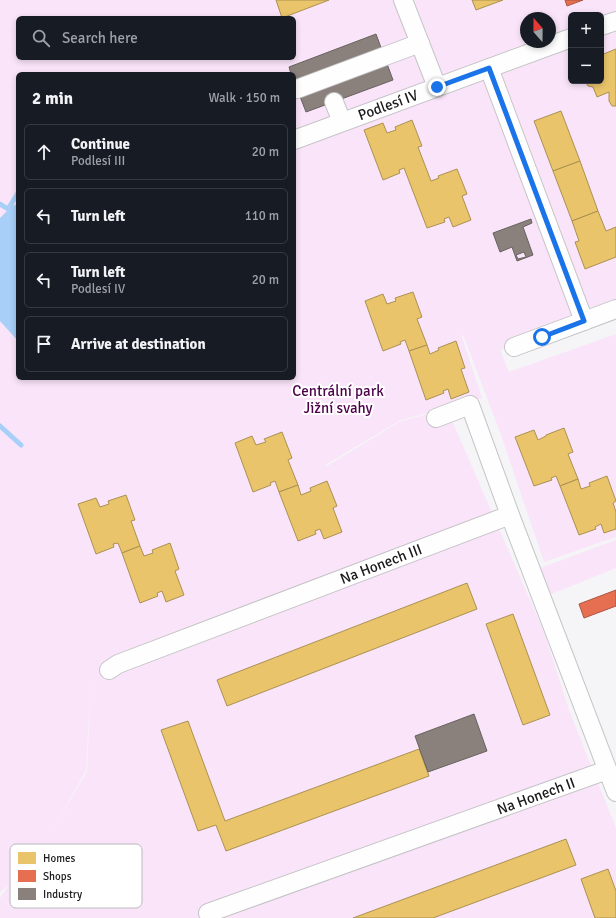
<!DOCTYPE html>
<meta charset="utf-8">
<style>
body{margin:0;font-family:Signika,sans-serif;background:#242831;color:#f1f3f6}
.controls{position:absolute;right:12px;top:12px;display:grid;overflow:hidden;border-radius:6px;box-shadow:0 2px 6px #0003}
.controls button{width:36px;height:36px;display:grid;place-items:center;padding:0;border:0;border-bottom:1px solid #363941;background:#171b24;color:#f1f3f6;font:20px sans-serif}
.compass{position:absolute;left:520px;top:12px;width:36px;height:36px;border-radius:50%;background:#171b24;box-shadow:0 2px 6px #0003;rotate:340deg}
.stop{position:absolute;width:12px;height:12px;margin:-9px;border:3px solid #1a73e8;border-radius:50%;background:#fff}
.stop.end{background:#1a73e8;border-color:#fff;box-shadow:0 1px 4px #0008}
.list{margin:0;padding:0;list-style:none}
h2{display:flex;justify-content:space-between;align-items:center;height:52px;margin:0;padding:0 16px;font-size:17px}
h2 small{font-size:13px;font-weight:400;color:#9ea1a6}
.list li{display:grid;grid-template-columns:26px 1fr auto;gap:12px;align-items:center;box-sizing:border-box;height:56px;margin:0 8px 8px;padding:0 8px;border:1px solid #363941;border-radius:6px}
.list b{display:block;font-size:15px;white-space:nowrap}
.list p{margin:0;font-size:13px;white-space:nowrap;color:#9ea1a6}
.list em{font-size:13px;font-style:normal;color:#9ea1a6}
.icon{flex:none;width:22px;height:22px;fill:none;stroke:currentColor;stroke-width:2;stroke-linecap:round;stroke-linejoin:round}
.map{position:relative;flex:none;width:616px;height:918px;overflow:hidden}
.search{position:absolute;background:#171b24;box-shadow:0 2px 6px #0003;left:16px;top:16px;width:280px;height:44px;display:flex;align-items:center;gap:10px;box-sizing:border-box;padding:0 14px;border-radius:6px;color:#9ea1a6;font-size:15px}
.panel{position:absolute;background:#171b24;box-shadow:0 2px 6px #0003;left:16px;top:72px;width:280px;height:308px;border-radius:6px}
.map>svg:first-child{display:block}
</style>
<div class="map">
<svg width="616" height="918" viewBox="0 0 616 918">
<rect width="100%" height="100%" fill="#f5f5f7"/>
<g fill="#fae4f9" fill-rule="evenodd">
<path d="M0,0H616V307L500,350L509,372L616,334V537L544,562L501,435L464,337L461,334L482,398L401,420L325,465L327,466L401,421L447,409L544,632L569,710L616,828V918H0V898L9,885L0,892ZM571,15H601V81H571ZM18,18H294V58H18ZM526,18H550V42H526ZM18,74H294V378H18ZM91,677L87,772L52,830L86,771Z"/>
<path d="M616,540V568L549,595L540,568Z"/>
</g>
<path fill="#a7cff8" d="M18,204V245L16,250L18,341L0,321V218L12,206Z"/>
<g fill="#e9c46a" stroke="#ab9152">
<path d="M276,0H329L282,18Z"/>
<path d="M472,0H503L476,10Z"/>
<path d="M616,49V106H612L609,101V92L597,97L593,87L588,86L585,81H601V55Z"/>
<path d="M561,111L580,161L553,171L534,121Z"/>
<path d="M412,120L422,146L418,147L431,181L439,178L438,176L457,169L467,194L462,196L471,220L453,227L449,217L444,219L445,222L427,228L404,168L399,170L400,173L383,180L364,130L383,123L387,133L396,130L395,127Z"/>
<path d="M580,161L598,211L572,221L553,171Z"/>
<path d="M598,211L606,231L616,227V257L585,269L575,242L579,241L572,221Z"/>
<path d="M413,292L422,317L417,319L427,345L409,351L405,340L400,342L401,344L383,351L365,301L383,294L387,304L396,301L395,298Z"/>
<path d="M456,341L465,368L461,369L469,392L451,399L448,389L443,391L444,393L426,400L409,351L427,345L430,354L439,350L438,348Z"/>
<path d="M564,428L573,452L568,454L578,479L560,486L556,476L551,478L552,480L534,486L515,437L534,430L538,440L546,436V435Z"/>
<path d="M282,432L292,458L288,460L298,485L279,492L275,481L270,483L271,485L253,492L235,443L252,436L256,445L266,442L264,439Z"/>
<path d="M607,476L616,501L613,503L616,512V529L604,533L601,524L595,527L596,529L579,535L560,486L578,479L581,489L590,486L589,483Z"/>
<path d="M327,481L337,506L333,508L342,532L324,539L320,529L315,531L316,534L298,541L279,492L298,485L301,495L311,491L310,488Z"/>
<path d="M126,495L135,520L131,521L140,546L122,553L118,543L113,544L114,547L96,554L78,504L96,498L100,507L109,504L108,501Z"/>
<path d="M170,543L179,569L175,571L184,595L166,602L162,591L157,593L158,596L140,603L122,553L140,546L144,556L153,553L152,550Z"/>
<path d="M467,583L477,609L227,706L217,680Z"/>
<path d="M513,614L550,715L523,725L486,624Z"/>
<path d="M188,721L225,821L419,749L429,776L226,851L216,825L198,831L161,730Z"/>
<path d="M566,839L576,865L433,918H353Z"/>
<path d="M608,869L616,891V918H595L581,879Z"/>
</g>
<g fill="#e76f51" stroke="#aa5541">
<path d="M565,0H583L567,6Z"/>
<path d="M616,590V606L584,618L579,604Z"/>
</g>
<g fill="#8a817c" stroke="#68625f" fill-rule="evenodd">
<path d="M376,34L393,80L306,112L294,81V74H291L289,67Z"/>
<path d="M531,219L532,223L523,227L533,255L517,261L512,247L500,252L493,233ZM524,252L526,257L518,259L516,255Z"/>
<path d="M474,714L487,751L428,772L415,736Z"/>
</g>
<g fill="none" stroke-linecap="round" stroke-linejoin="round">
<g stroke="#a7cff8" stroke-width="5">
<path d="M0,204L8,209L18,193"/>
<path d="M0,426L21,445"/>
</g>
<g stroke="#c5c5c7" stroke-width="20">
<g id="minor">
<path d="M403,0L437,87"/>
<path d="M601,26L616,21"/>
<path d="M489,68L584,321"/>
<path d="M297,89L420,43"/>
<path d="M334,102L342,122"/>
<path d="M294,140L571,38"/>
<path d="M514,347L616,309"/>
<path d="M436,418L470,405L510,515L616,792"/>
<path d="M109,670L118,664L510,515"/>
<path d="M208,913L607,770"/>
</g>
</g>
<use href="#minor" stroke="#fefefe" stroke-width="18"/>
</g>
<g fill="none" stroke-linecap="round" stroke-linejoin="round">
<path stroke="#1a73e8" stroke-width="5" d="M437,87L489,68L584,321L542,337"/>
</g>
<g text-anchor="middle" dominant-baseline="central" stroke-width="4" stroke-linejoin="round" paint-order="stroke">
<g font-size="15" fill="#1a191b" stroke="#fff">
<text transform="translate(388 105) rotate(-20)">Podlesí IV</text>
<text transform="translate(381 564) rotate(-21)">Na Honech III</text>
<text transform="translate(536 796) rotate(-20)">Na Honech II</text>
</g>
<g font-size="15" fill="#4d014b" stroke="#fff">
<text x="338" y="391">Centrální park<tspan x="338" dy="17">Jižní svahy</tspan></text>
</g>
</g>
<rect x="10" y="844" width="132" height="64" rx="6" fill="#fff" stroke="#bababb" stroke-width="1"/>
<rect x="18" y="852" width="18" height="12" fill="#e9c46a"/>
<rect x="18" y="870" width="18" height="12" fill="#e76f51"/>
<rect x="18" y="888" width="18" height="12" fill="#8a817c"/>
<g font-size="11" fill="#1a191b">
<text x="43" y="862">Homes</text>
<text x="43" y="880">Shops</text>
<text x="43" y="898">Industry</text>
</g>
</svg>
<div class="controls">
<button>+</button>
<button>−</button>
</div>
<svg class="compass" viewBox="-18 -18 36 36"><path d="M0-13l5 13h-10z" fill="#e53935"/><path d="M0 13l5-13h-10z" fill="#9ea1a6"/></svg>
<div class="stop" style="left:542px;top:337px"></div>
<div class="stop end" style="left:437px;top:87px"></div>
<div class="search"><svg class="icon" aria-label="search" viewBox="0 0 24 24"><circle cx="10" cy="10" r="6"/><path d="M15 15l6 6"/></svg>Search here</div>
<section class="panel">
<h2>2 min<small>Walk · 150 m</small></h2>
<ul class="list">
<li><svg class="icon" aria-label="ahead" viewBox="0 0 24 24"><path d="M12 20V5M6 11l6-6 6 6"/></svg><div><b>Continue</b><p>Podlesí III</p></div><em>20 m</em></li>
<li><svg class="icon" aria-label="left" viewBox="0 0 24 24"><path d="M17 20v-9H6M10 6l-5 5 5 5"/></svg><div><b>Turn left</b></div><em>110 m</em></li>
<li><svg class="icon" aria-label="left" viewBox="0 0 24 24"><path d="M17 20v-9H6M10 6l-5 5 5 5"/></svg><div><b>Turn left</b><p>Podlesí IV</p></div><em>20 m</em></li>
<li><svg class="icon" aria-label="arrive" viewBox="0 0 24 24"><path d="M6 21V4h12l-3 4 3 4H6"/></svg><div><b>Arrive at destination</b></div></li>
</ul>
</section>
</div>
